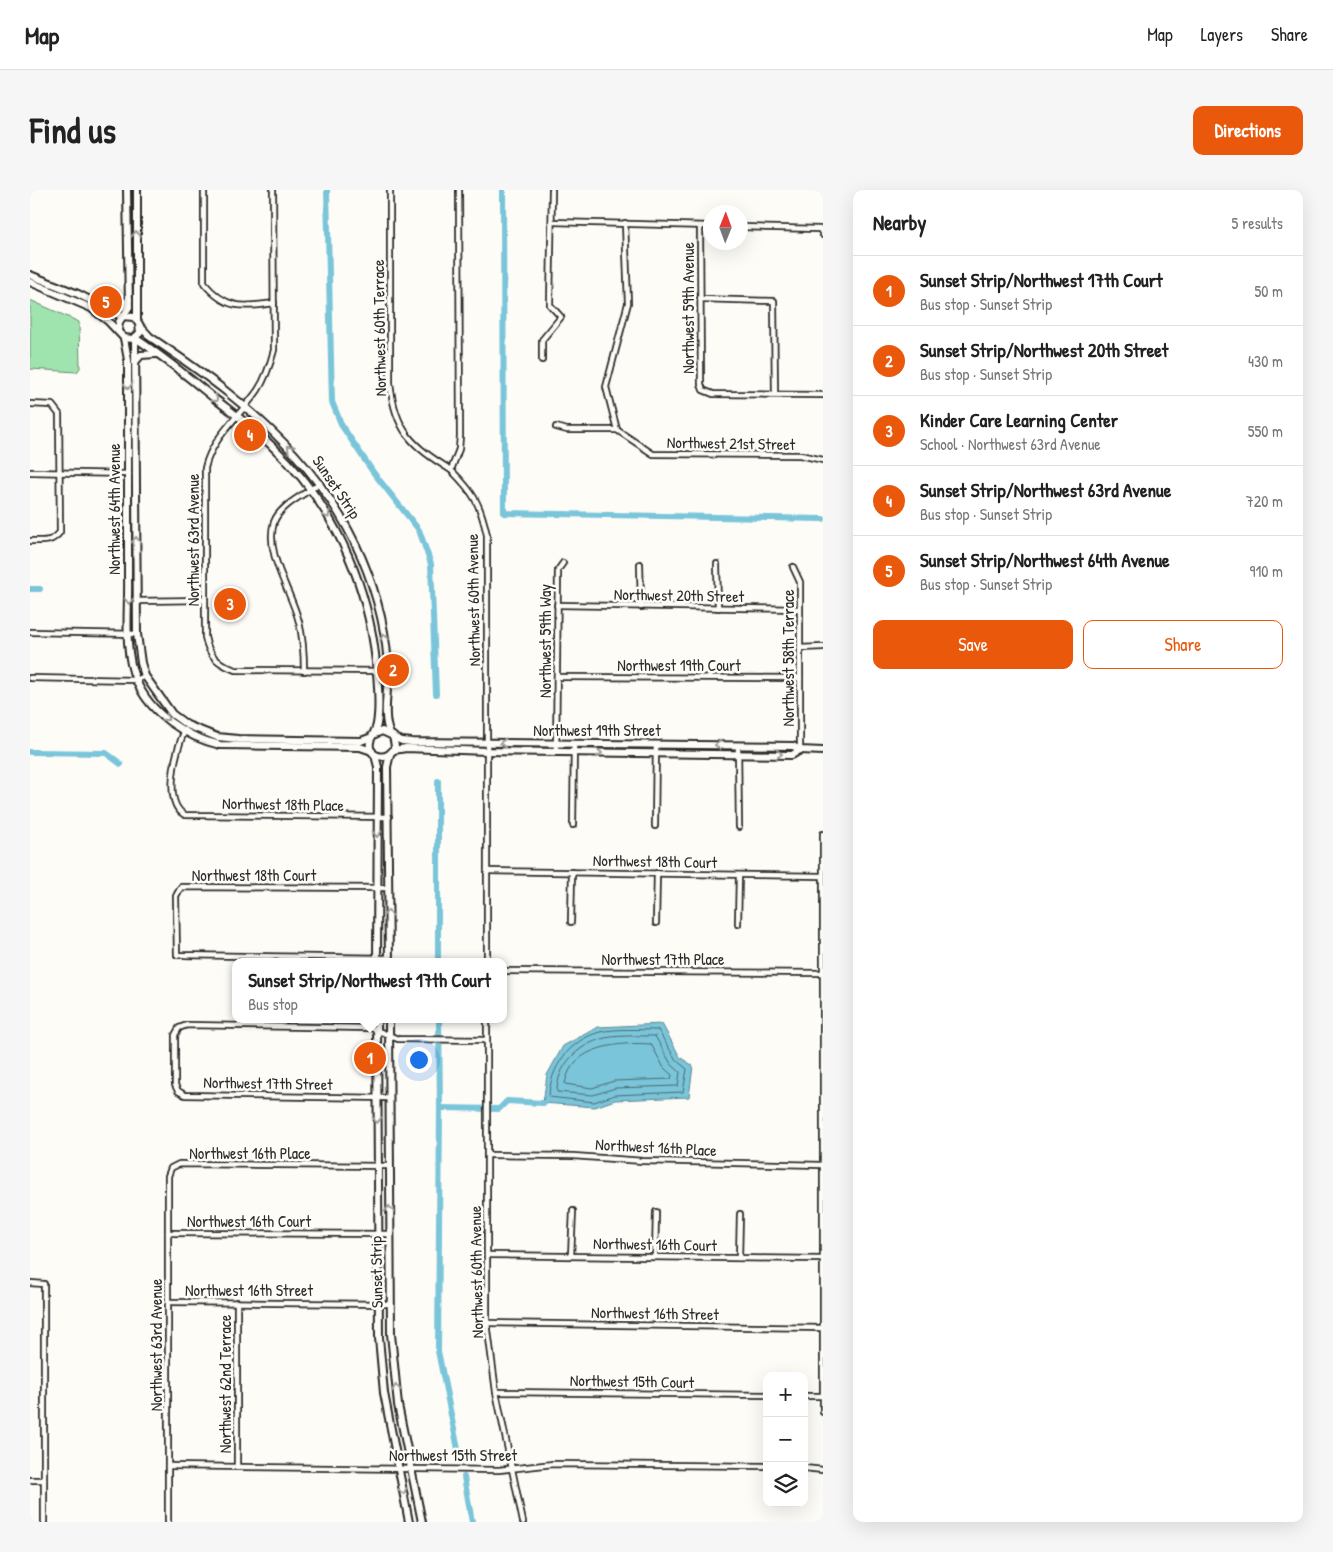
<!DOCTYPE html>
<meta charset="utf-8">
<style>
body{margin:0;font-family:"Patrick Hand",sans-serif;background:#f6f6f6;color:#222}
.controls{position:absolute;right:15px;bottom:15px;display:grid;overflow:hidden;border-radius:10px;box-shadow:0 5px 20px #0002}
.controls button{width:45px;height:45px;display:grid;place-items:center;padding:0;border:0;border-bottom:1px solid #e0e0e0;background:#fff;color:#222;font:25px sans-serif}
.compass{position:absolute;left:673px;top:15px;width:45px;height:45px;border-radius:50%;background:#fff;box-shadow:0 5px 20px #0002;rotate:1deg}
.you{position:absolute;left:388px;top:869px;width:18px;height:18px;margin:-12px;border:4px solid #fff;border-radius:50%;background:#1a73e8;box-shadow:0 0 0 8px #1a73e833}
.badge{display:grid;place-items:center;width:32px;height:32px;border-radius:50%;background:#ea580c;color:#fff;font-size:16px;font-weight:700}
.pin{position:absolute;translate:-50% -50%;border:2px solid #fff;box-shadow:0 1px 5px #0006}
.popup{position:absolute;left:202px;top:768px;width:275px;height:65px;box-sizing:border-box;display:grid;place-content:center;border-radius:10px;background:#fff;filter:drop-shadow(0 1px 4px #0005);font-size:16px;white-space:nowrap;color:#767676}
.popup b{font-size:19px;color:#222}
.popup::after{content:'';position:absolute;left:50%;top:100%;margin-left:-10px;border:10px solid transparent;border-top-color:#fff}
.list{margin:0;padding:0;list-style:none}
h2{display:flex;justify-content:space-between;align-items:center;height:65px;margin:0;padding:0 20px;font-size:21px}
h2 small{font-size:16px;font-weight:400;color:#767676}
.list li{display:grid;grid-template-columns:32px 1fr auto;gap:15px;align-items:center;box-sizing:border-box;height:70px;padding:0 20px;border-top:1px solid #e0e0e0}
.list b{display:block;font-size:19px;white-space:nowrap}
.list p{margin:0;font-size:16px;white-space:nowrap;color:#767676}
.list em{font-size:16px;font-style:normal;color:#767676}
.actions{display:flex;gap:10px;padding:15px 20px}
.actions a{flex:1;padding:11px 0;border:1px solid #ea580c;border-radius:10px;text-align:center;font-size:18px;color:#ea580c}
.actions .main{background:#ea580c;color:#fff}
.icon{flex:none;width:28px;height:28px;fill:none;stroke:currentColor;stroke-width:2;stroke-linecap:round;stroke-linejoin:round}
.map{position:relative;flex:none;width:793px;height:1332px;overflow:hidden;border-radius:10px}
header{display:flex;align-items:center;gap:30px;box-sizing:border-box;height:70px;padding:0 25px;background:#fff;border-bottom:1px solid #e0e0e0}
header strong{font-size:24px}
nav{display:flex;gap:28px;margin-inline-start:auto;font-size:18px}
.intro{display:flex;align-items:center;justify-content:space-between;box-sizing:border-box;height:120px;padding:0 30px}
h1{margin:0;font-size:35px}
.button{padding:12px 22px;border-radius:10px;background:#ea580c;color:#fff;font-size:18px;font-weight:700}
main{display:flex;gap:30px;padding:0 30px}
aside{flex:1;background:#fff;border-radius:10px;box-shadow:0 5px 20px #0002}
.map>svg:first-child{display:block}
</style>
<header>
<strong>Map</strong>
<nav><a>Map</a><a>Layers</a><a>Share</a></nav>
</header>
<div class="intro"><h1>Find us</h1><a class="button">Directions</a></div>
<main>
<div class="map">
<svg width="793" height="1332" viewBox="0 0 793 1332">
<rect width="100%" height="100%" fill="#fdfcf7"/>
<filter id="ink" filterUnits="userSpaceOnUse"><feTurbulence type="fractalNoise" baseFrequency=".02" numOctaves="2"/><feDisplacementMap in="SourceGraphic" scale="10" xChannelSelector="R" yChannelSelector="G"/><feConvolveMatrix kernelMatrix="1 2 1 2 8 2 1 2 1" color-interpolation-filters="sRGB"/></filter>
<g filter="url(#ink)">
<path fill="#9fe4af" stroke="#65886d" d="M0,110L49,132L50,178L47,182L0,179Z"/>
<path fill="#7ac5d9" stroke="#5a8793" d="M632,834L650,867L663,876L659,907L585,910L565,917L513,913L517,885L533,856L568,837Z"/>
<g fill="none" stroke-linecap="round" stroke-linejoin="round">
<g stroke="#4b6971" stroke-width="1">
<path d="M628,840L646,870L657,879L653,902L585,905L564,912L519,907C520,877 540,850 570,842C587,838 610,840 628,840Z"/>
<path d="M625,846L641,874L650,882L648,896L585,898L563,905L527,902C527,876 547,856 571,849C583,845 611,846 625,846Z"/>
<path d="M621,854L634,878L642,885L641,889L584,891L562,898L535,894C541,855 590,852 621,854Z"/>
</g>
<g stroke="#7ac5d9" stroke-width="6">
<path d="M297,0L302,212L312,236L343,282L389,340L401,374L406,504"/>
<path d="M473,0L474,323L793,329"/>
<path d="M0,399H10"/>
<path d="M0,562L76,563L91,574"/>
<path d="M408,591V772"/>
<path d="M409,829L410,918L408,1161L430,1269"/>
<path d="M410,918L469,919L477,911L513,913"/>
<path d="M434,1287L442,1332"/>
</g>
<g stroke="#2b2b2b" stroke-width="8">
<g id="street">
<path d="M174,0V93C195,119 212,118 244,113"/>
<path d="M243,0L244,160C240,175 236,188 228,200C210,226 182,247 175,278V447C179,466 187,473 205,480L358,481"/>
<path d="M360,0V193C365,241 382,256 421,280"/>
<path d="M429,0L430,246L429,259L421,280C444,303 450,313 457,345V772"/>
<path d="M522,32L681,36"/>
<path d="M670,36L671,194L673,200L683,204L793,205"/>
<path d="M711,37L790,39L793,45"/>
<path d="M670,109L744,111L745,204"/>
<path d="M512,170V150L531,127L520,115L522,0"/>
<path d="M0,214L22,215L29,224L30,342C22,353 13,351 0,351"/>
<path d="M526,237L537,240H587L623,264L770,265L793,270"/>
<path d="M587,240L576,197L598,113L595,33"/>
<path d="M0,282L99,284"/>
<path d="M610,374L611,417"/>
<path d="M687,374L688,418"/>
<path d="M763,377L770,392V560"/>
<path d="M107,411L175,410"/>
<path d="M527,415L770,419"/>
<path d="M0,442L107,444"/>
<path d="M770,458L793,457"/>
<path d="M274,481C274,465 273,448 269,432C262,402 234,364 244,332C250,315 276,304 290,293"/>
<path d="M527,487L770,488"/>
<path d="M0,488L106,490L115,486"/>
<path d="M155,540C146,560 132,613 155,625L359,627"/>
<path d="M708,556L709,637"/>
<path d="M526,562L528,380L533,373"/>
<path d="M543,635L544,554"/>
<path d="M625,636L626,554"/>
<path d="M793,644V1222"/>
<path d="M457,681L793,686"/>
<path d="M358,698L151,697L146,706L147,765L359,768"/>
<path d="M541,732L542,682"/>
<path d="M626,733L627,683"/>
<path d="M708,734L709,685"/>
<path d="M474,781L792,783"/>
<path d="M457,829V1133L466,1202L493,1332"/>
<path d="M359,908L155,905L148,901L145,895V845L149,838L157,835L341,838L368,849L457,850"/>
<path d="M458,965L543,966L613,971L792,975"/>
<path d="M138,1043L359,1044"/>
<path d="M457,1065L792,1069"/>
<path d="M541,1066L543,1021"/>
<path d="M625,1067L626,1022"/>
<path d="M709,1068L710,1024"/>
<path d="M0,1093L14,1094V1332"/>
<path d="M138,1112L359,1114"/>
<path d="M207,1112V1276"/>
<path d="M457,1133L793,1138"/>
<path d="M466,1202L737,1205"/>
<path d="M774,1206H793"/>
<path d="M138,1276L469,1280L523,1274L737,1276"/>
<path d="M774,1278L793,1280"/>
<path d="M0,1290H14"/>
<path d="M138,1332V986L141,978L149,974L359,976"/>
</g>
</g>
<g stroke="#2b2b2b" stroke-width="10">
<g id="secondary">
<path d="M107,0V130"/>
<path d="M0,85L48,104L91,126L104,127L109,134L110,143L103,149L94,148L78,131L61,118L0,92"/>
<path d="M80,121L92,117L99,109"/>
<path d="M110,136L120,147C228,219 320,294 351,427C355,445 358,465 358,483C358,501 352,527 360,544"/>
<path d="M88,141L89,132L99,117L97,0"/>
<path d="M94,148L98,170C98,243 98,315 98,388C99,419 93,460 106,490C120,524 156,547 190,555L330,557L342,561"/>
<path d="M105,148L107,444L111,473L115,486L142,524L157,535L187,547L208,549L331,551L342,547"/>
<path d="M105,148C133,166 158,187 184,208C203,223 224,238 242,256C295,305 329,374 342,444C346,466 351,512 347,534C346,541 341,546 340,552C337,569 360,572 365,556L363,546L352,541L343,545"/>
<path d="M105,172L111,165L126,164"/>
<path d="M363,547L372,551L382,552L763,556L770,560L793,561"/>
<path d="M364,560L376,558L457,561L762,565L770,560"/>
<path d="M345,565L348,577L347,772"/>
<path d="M359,772L357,577L360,564"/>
<path d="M347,829L349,1148L354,1203L379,1332"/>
<path d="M359,829L361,1144L368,1215L392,1332"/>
</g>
</g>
<use href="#street" stroke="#fdfcf7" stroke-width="4.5"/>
<use href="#secondary" stroke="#fdfcf7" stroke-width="6"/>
</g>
<defs><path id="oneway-chevron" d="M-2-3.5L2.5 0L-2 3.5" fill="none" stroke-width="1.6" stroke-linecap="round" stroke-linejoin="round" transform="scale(1.25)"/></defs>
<g stroke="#9e9e9b">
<use href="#oneway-chevron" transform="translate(106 44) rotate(-90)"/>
<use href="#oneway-chevron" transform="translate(98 196) rotate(90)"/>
<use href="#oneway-chevron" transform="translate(185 209) rotate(39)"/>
<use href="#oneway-chevron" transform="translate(260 258) rotate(-135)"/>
<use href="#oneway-chevron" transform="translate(297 325) rotate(59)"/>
<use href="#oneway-chevron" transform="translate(106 350) rotate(-90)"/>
<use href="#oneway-chevron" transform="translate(99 411) rotate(90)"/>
<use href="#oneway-chevron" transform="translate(354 447) rotate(-99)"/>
<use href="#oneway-chevron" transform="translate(136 528) rotate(41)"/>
<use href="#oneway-chevron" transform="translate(473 553) rotate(-179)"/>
<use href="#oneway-chevron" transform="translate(688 555) rotate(-179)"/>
<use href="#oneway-chevron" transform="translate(569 563)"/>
<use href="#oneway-chevron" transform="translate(749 564) rotate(1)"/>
<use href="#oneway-chevron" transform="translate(347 644) rotate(90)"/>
<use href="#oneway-chevron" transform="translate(358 723) rotate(-90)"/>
<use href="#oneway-chevron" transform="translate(347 930) rotate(90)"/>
<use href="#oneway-chevron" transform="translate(359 1019) rotate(-90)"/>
<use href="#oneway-chevron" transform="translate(366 1198) rotate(-98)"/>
<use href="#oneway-chevron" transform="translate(373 1301) rotate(79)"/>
</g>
</g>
<g text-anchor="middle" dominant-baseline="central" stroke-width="5" stroke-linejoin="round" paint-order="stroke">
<g font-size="16" fill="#2b2b2b" stroke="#fdfcf7">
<text transform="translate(658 118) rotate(-90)">Northwest 59th Avenue</text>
<text transform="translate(349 138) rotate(-91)">Northwest 60th Terrace</text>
<text transform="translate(701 253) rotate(1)">Northwest 21st Street</text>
<text transform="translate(307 297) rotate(56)">Sunset Strip</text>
<text transform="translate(84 319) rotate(-90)">Northwest 64th Avenue</text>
<text transform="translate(163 350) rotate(-90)">Northwest 63rd Avenue</text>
<text transform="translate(649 405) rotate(1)">Northwest 20th Street</text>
<text transform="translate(443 410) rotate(-91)">Northwest 60th Avenue</text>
<text transform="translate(515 451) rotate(-90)">Northwest 59th Way</text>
<text transform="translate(758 468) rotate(-90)">Northwest 58th Terrace</text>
<text x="649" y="475">Northwest 19th Court</text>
<text x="567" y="540">Northwest 19th Street</text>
<text transform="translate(253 614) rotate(1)">Northwest 18th Place</text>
<text transform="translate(625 671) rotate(1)">Northwest 18th Court</text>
<text x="224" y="685">Northwest 18th Court</text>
<text x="633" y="769">Northwest 17th Place</text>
<text transform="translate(238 893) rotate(1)">Northwest 17th Street</text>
<text transform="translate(626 957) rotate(3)">Northwest 16th Place</text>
<text x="220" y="963">Northwest 16th Place</text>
<text x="219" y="1031">Northwest 16th Court</text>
<text transform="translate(625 1054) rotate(1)">Northwest 16th Court</text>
<text transform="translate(346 1082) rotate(-91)">Sunset Strip</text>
<text transform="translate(446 1082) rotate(-91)">Northwest 60th Avenue</text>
<text x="219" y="1100">Northwest 16th Street</text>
<text transform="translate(625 1123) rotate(1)">Northwest 16th Street</text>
<text transform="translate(126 1155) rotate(-90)">Northwest 63rd Avenue</text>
<text transform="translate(602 1191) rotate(1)">Northwest 15th Court</text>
<text transform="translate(195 1194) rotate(-90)">Northwest 62nd Terrace</text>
<text x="423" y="1265">Northwest 15th Street</text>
</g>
</g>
</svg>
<div class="controls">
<button>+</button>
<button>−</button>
<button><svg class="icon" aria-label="layers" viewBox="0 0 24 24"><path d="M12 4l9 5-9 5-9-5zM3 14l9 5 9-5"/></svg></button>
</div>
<svg class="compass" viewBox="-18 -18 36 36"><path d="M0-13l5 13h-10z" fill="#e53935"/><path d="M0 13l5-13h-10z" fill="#767676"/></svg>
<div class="you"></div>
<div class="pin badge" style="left:340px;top:868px">1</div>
<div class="popup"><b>Sunset Strip/Northwest 17th Court</b>Bus stop</div>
<div class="pin badge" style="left:363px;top:480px">2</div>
<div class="pin badge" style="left:200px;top:414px">3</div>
<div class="pin badge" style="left:220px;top:245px">4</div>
<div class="pin badge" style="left:76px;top:112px">5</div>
</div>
<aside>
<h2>Nearby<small>5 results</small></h2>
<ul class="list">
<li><span class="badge">1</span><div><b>Sunset Strip/Northwest 17th Court</b><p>Bus stop · Sunset Strip</p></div><em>50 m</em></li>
<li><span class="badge">2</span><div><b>Sunset Strip/Northwest 20th Street</b><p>Bus stop · Sunset Strip</p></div><em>430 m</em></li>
<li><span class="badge">3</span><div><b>Kinder Care Learning Center</b><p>School · Northwest 63rd Avenue</p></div><em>550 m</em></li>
<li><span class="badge">4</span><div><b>Sunset Strip/Northwest 63rd Avenue</b><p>Bus stop · Sunset Strip</p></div><em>720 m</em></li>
<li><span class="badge">5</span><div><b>Sunset Strip/Northwest 64th Avenue</b><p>Bus stop · Sunset Strip</p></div><em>910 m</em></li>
</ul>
<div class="actions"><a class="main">Save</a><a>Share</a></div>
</aside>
</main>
